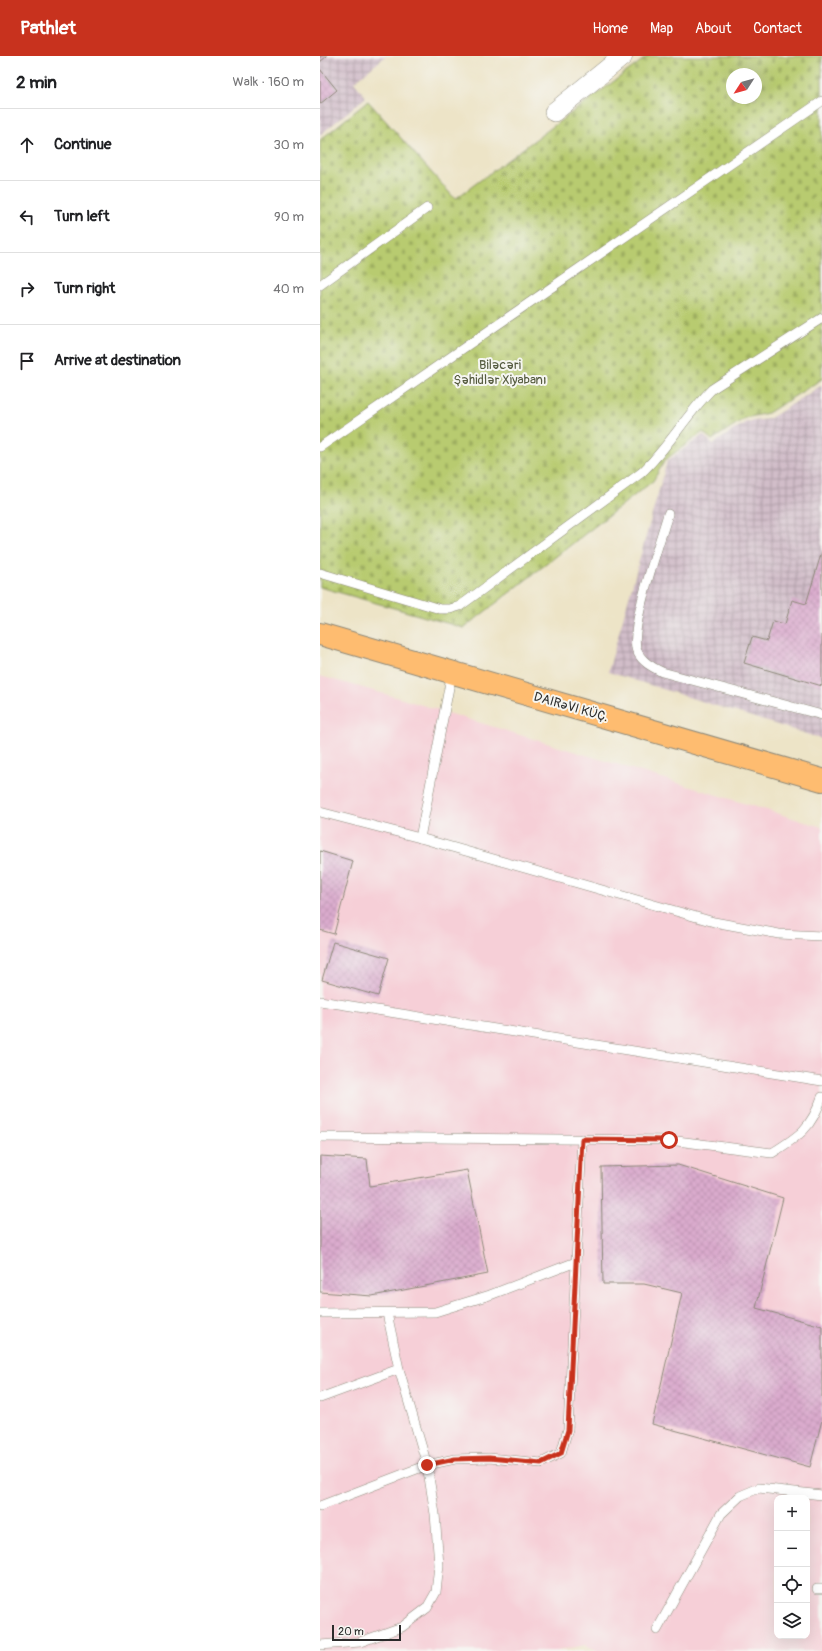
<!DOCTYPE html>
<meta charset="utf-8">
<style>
body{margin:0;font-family:Pangolin,sans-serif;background:#f2f2f2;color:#202124}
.controls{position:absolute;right:12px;bottom:12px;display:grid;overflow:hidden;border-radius:8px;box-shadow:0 4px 16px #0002}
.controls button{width:36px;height:36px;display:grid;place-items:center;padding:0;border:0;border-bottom:1px solid #e0e0e0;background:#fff;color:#202124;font:20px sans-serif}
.compass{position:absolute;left:406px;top:12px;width:36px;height:36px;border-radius:50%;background:#fff;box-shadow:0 4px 16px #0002;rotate:234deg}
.scale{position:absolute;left:12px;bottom:10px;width:69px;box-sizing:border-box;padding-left:4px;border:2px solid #2b2b2b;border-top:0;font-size:11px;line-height:14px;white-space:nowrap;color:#2b2b2b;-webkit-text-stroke:3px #f6f6f2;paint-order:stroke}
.stop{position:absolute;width:12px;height:12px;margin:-9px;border:3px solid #c8321e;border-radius:50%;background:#fff}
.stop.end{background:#c8321e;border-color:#fff;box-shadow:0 1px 4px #0008}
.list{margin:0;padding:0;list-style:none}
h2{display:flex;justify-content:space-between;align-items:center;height:52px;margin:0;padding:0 16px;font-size:17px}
h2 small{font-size:13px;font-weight:400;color:#757577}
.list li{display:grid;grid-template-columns:26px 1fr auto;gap:12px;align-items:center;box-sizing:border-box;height:72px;padding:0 16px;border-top:1px solid #e0e0e0}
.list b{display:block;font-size:15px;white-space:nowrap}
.list em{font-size:13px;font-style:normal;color:#757577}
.icon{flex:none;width:22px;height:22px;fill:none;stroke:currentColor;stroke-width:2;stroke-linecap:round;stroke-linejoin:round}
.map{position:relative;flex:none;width:502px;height:1595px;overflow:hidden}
header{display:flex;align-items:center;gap:24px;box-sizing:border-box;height:56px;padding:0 20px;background:#c8321e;color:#fff}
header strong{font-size:19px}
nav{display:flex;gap:22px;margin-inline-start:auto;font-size:14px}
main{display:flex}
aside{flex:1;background:#fff}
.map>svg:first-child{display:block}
</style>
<header>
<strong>Pathlet</strong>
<nav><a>Home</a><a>Map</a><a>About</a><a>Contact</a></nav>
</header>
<main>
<aside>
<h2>2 min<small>Walk · 160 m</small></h2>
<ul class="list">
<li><svg class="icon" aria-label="ahead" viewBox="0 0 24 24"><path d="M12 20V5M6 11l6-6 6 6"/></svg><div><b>Continue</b></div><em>30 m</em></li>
<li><svg class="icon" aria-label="left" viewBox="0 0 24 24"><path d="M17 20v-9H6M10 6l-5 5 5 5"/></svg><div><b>Turn left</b></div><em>90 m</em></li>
<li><svg class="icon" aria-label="right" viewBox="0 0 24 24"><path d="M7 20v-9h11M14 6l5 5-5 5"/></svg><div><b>Turn right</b></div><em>40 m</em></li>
<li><svg class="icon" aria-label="arrive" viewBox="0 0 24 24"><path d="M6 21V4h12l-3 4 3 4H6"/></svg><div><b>Arrive at destination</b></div></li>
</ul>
</aside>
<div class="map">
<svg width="502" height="1595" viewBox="0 0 502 1595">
<defs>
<pattern id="industrial-grid" width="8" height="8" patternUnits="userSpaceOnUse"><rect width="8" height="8" fill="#d1bdc9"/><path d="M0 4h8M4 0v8" fill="none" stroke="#aa9aa3"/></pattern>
<pattern id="cemetery-stones" width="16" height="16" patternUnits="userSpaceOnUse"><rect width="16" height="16" fill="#b8cb6f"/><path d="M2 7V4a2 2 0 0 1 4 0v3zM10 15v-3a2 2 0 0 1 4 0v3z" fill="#9eae60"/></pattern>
<pattern id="building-cross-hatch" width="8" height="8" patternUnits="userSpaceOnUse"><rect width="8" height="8" fill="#daabcd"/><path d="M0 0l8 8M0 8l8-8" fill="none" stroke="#bb93b0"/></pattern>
</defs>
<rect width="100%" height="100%" fill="#f6f6f2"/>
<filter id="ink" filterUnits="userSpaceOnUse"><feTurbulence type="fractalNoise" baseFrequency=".025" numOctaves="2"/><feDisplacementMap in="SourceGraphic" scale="8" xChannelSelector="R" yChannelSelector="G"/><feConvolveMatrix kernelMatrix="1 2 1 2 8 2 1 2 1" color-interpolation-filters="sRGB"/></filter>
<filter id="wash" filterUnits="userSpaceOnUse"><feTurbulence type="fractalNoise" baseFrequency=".012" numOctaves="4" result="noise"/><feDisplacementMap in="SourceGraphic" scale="16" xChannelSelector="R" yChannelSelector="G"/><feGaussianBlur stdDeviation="0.9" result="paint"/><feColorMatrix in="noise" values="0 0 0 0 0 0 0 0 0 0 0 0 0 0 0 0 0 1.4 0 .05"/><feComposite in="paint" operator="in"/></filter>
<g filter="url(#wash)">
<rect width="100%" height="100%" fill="#ede4c7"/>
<path fill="#f6cfd7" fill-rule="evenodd" d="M0,620L79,642L502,771V1595H276L265,1589L237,1595H0ZM457,1442H487V1580H457Z"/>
<g fill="url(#industrial-grid)">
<path d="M0,0H66L34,26L46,41L0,79Z"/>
<path d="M502,329V683L288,616L347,405L383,379L393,388L426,366L449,363Z"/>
</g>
<path fill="url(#cemetery-stones)" stroke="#727b4d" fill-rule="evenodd" d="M328,0H502V323L448,357L425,362L392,384L383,376L345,404L333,425L144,572L0,531V84L48,45L135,143ZM412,18H436V42H412Z"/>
<g id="blocks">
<g fill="url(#building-cross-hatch)">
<path d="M0,0H7L0,6Z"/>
<path d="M0,13L17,34L0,48Z"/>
<path d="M502,495V630L424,607L432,581L447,585L453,565L465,568L472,544L486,548Z"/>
<path d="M0,795L33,805L14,878L0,874Z"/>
<path d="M13,886L69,902L58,940L2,924Z"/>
<path d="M0,1100L47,1103L50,1130L147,1114L168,1218L52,1240L0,1236Z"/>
<path d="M358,1109L463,1142L436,1252L502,1270V1364L490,1411L332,1368L362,1237L324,1228H283L281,1111Z"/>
</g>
</g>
</g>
<g filter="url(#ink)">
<use href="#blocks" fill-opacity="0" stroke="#8c8879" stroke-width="1"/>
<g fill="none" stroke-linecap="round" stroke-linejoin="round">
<g stroke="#8c8879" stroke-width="10">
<g id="service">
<path d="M0,229L107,152"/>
<path d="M0,391L502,45"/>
<path d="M348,458C341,483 308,575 317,595C322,606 332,611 342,616L502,659"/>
<path d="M0,517L120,553H130L140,550L321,417C348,392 366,359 392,333L502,262"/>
<path d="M0,756L100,782L394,866L459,878L502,880"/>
<path d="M100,782L132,616"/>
<path d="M0,945L502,1025"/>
<path d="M0,1081L349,1084L452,1097C479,1080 491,1073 502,1041"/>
<path d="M0,1257L115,1256L170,1239L256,1206"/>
<path d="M0,1342L79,1313"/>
<path d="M0,1450L107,1409L79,1313L67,1257"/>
<path d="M497,1533H502"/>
<path d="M337,1574L401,1458L420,1440L439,1432L502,1439"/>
<path d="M0,1589L40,1586L82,1571L107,1552L116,1536L119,1509L115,1458L107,1409L135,1403L169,1402L221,1407L241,1397L248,1373L262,1083"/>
</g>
</g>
<g stroke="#8c8879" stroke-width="20">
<path id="minor" d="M234,56L303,0"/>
</g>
<g stroke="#8c8879" stroke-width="24">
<path id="primary" d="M0,578L502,724"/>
</g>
<use href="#service" stroke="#fff" stroke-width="9"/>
<use href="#minor" stroke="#fff" stroke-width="19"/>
<use href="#primary" stroke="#febc70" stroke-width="22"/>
</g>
</g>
<g fill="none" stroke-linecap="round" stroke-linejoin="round" filter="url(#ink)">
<path stroke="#c8321e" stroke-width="5" d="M107,1409L135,1403L169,1402L221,1407L241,1397L248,1374L262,1083L349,1084"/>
</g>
<g text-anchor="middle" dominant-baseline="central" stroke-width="4" stroke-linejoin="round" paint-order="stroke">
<g font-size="13" fill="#555b3f" stroke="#f6f6f2">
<text x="180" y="309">Biləcəri<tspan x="180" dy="15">Şəhidlər Xiyabanı</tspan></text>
</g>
<g font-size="13" fill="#2b2b2b" stroke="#f6f6f2">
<text transform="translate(251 651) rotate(16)">DAIRƏVI KÜÇ.</text>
</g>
</g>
</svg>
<div class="controls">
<button>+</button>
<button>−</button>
<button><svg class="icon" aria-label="locate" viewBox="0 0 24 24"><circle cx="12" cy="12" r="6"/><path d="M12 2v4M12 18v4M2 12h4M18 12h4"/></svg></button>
<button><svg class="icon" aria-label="layers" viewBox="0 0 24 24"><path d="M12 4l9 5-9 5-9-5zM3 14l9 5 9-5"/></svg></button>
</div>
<svg class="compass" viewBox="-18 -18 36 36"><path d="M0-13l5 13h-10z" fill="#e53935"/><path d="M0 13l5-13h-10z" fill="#757577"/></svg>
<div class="scale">20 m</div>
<div class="stop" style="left:349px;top:1084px"></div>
<div class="stop end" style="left:107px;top:1409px"></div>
</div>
</main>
